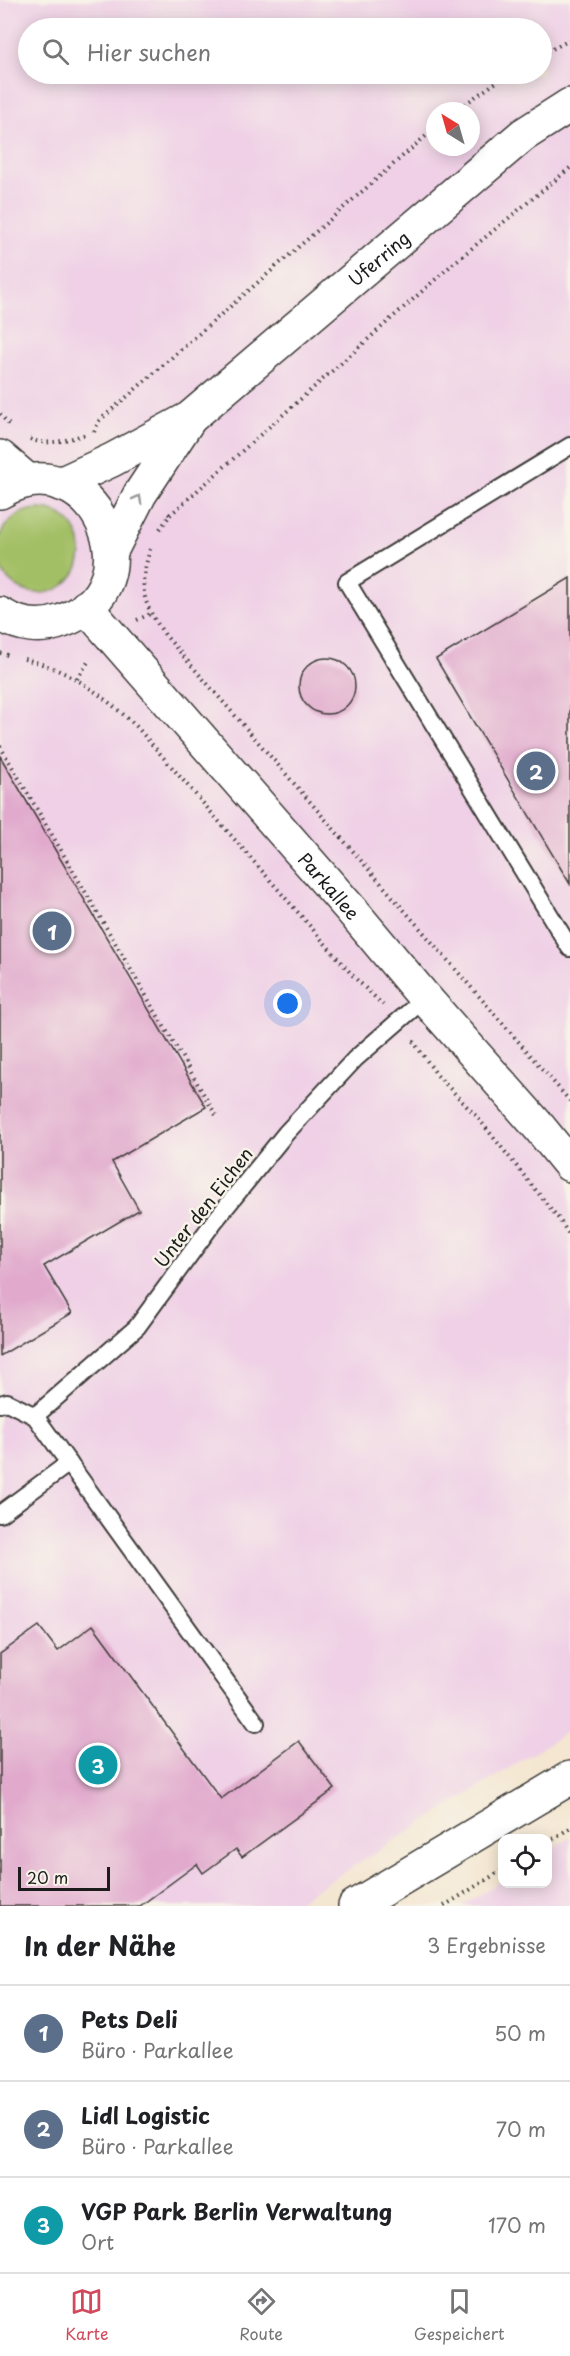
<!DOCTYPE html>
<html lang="de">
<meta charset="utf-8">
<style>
body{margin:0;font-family:"Playpen Sans",sans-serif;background:#f6f6f6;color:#202124}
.controls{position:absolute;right:18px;bottom:18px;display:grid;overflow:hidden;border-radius:12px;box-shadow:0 3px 15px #0003}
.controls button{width:54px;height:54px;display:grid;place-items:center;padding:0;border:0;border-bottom:2px solid #e0e0e0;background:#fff;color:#202124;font:30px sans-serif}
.compass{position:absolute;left:426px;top:102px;width:54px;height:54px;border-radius:50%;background:#fff;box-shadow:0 3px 15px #0003;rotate:323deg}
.scale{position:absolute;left:18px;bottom:15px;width:92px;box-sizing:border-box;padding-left:6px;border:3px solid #1c1c1c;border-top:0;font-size:16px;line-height:21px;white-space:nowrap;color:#1c1c1c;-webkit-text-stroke:4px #f7f3e8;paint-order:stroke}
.you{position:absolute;left:288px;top:1004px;width:21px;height:21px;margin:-15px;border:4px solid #fff;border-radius:50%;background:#1a73e8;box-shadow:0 0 0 9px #1a73e833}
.badge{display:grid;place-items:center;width:39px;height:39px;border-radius:50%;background:#d1495b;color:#fff;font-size:20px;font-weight:700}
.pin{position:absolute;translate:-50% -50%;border:3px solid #fff;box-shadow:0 2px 6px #0006}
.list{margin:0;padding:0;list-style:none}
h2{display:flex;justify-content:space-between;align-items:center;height:78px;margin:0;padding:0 24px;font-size:26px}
h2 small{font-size:20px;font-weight:400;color:#757577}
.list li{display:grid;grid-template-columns:39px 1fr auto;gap:18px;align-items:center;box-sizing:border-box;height:96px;padding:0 24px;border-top:2px solid #e0e0e0}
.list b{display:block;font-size:22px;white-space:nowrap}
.list p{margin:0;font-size:20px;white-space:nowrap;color:#757577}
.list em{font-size:20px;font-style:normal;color:#757577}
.icon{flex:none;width:33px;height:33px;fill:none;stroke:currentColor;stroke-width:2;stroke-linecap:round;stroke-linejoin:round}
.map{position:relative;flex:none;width:570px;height:1906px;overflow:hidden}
.search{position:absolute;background:#fff;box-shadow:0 3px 15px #0003;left:18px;right:18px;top:18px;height:66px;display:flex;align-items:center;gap:15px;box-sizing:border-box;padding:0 21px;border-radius:33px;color:#757577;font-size:22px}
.sheet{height:366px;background:#fff}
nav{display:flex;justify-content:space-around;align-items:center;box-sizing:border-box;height:84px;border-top:2px solid #e0e0e0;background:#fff;font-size:16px;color:#757577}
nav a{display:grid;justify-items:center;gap:3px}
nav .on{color:#d1495b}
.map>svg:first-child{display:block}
</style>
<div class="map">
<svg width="570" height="1906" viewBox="0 0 570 1906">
<rect width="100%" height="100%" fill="#f7f3e8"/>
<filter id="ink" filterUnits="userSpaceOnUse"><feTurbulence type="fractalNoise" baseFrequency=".0167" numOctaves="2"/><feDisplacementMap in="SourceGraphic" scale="12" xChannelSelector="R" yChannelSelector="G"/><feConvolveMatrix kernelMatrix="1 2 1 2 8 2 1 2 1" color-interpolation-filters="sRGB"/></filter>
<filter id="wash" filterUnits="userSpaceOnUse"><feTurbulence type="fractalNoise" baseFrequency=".008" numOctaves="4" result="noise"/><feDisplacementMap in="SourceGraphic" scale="24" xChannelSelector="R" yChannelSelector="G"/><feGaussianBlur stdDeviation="1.35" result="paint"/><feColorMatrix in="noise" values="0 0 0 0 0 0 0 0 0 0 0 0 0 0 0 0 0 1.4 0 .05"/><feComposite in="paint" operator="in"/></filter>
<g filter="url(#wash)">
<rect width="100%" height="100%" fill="#f4e6d0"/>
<g fill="#efd0e6" fill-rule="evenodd">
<path d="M0,0H570V1730L290,1906H0ZM28,28H542V74H28ZM435,111H471V147H435Z"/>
<path d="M570,1837V1906H462L502,1880V1884H548V1852Z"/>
</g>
<circle fill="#a3bf65" stroke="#606e40" stroke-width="1.5" cx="39" cy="551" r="42"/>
<g id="blocks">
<g fill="#e1aacd">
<path d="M570,578V884L436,659Z"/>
<circle cx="327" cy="686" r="28"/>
<path d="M0,756L206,1107L112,1162L139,1210L44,1266L72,1313L0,1356Z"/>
<path d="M93,1625L221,1799L299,1741L335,1789L242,1857L236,1849L203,1873L197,1864L140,1906H0V1654L39,1626L58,1651Z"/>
</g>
</g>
</g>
<g filter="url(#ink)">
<use href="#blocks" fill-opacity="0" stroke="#3c3a37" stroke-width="1.5"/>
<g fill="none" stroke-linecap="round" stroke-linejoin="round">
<g stroke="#3c3a37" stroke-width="20">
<g id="service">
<path d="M570,446L347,582L570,948"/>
<path d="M0,1404L7,1402L35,1416L137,1327L213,1223L286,1133L355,1059L425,998"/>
<path d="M35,1416L256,1723"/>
<path d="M0,1514L69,1463"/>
</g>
</g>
<g stroke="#3c3a37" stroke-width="36">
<g id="minor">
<path d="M0,457L28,481"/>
<path id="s1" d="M60,484L112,460L190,418L523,135L570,105"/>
<path d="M0,492C92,437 161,587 62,621C41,629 19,626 0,614"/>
<path d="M111,551L140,494L188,421"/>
<path id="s2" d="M86,607L353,912L425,998L539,1127L570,1165"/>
<path d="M355,1906L570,1778"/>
</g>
</g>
<g stroke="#3c3a37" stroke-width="4" stroke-dasharray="1.5 4.5" stroke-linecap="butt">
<path d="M542,54L570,40"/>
<path d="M455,111L508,74"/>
<path d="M0,414L11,427"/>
<path d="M94,432L99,421L435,128"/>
<path d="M30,439C49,447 68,439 87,434"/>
<path d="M170,515L455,262L570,168"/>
<path d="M160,529L170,515L166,512"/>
<path d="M150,549C139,590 141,600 165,635L570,1101"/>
<path d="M137,620L150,614"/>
<path d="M0,653L11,656"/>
<path d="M24,659C71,670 101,694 136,726L355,978L383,1005"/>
<path d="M77,679L90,659"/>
<path d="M0,746L217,1117"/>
<path d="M413,1041L437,1075L478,1118L559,1219L570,1236"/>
<path d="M548,1842L570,1828"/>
<path d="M444,1906L502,1870"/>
</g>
<use href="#service" stroke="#fff" stroke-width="16"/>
<use href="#minor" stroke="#fff" stroke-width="33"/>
</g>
<defs><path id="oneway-chevron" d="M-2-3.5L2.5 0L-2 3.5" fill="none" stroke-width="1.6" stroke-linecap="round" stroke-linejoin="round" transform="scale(1.5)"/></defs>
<use stroke="#999" href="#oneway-chevron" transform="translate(138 499) rotate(-62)"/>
</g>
<g text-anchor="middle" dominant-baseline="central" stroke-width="5" stroke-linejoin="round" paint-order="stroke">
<g font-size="18" fill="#1c1c1c" stroke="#f7f3e8">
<text stroke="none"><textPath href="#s1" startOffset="393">Uferring</textPath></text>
<text stroke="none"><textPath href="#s2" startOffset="370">Parkallee</textPath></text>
<text transform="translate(203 1207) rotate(-52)">Unter den Eichen</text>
</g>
</g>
</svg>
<div class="controls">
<button><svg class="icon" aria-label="locate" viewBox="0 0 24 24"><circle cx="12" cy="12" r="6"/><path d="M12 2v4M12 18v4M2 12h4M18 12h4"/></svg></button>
</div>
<svg class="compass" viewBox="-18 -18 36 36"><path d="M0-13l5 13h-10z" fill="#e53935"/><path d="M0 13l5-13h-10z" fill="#757577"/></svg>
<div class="scale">20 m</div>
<div class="you"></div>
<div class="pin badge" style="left:52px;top:931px;background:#5c6f8a">1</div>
<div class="pin badge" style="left:536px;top:771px;background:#5c6f8a">2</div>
<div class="pin badge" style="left:98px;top:1765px;background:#0f9aa8">3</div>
<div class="search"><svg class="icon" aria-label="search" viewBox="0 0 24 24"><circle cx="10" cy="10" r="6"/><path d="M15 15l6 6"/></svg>Hier suchen</div>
</div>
<section class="sheet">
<h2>In der Nähe<small>3 Ergebnisse</small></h2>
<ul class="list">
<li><span class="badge" style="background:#5c6f8a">1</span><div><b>Pets Deli</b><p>Büro · Parkallee</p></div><em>50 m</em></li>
<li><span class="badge" style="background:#5c6f8a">2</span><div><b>Lidl Logistic</b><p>Büro · Parkallee</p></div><em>70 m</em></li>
<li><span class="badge" style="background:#0f9aa8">3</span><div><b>VGP Park Berlin Verwaltung</b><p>Ort</p></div><em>170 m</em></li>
</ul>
</section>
<nav>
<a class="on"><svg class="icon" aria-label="map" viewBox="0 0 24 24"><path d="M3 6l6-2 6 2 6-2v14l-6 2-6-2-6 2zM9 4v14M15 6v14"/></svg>Karte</a>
<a><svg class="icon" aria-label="directions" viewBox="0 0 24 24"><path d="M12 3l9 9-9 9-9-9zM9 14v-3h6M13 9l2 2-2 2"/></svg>Route</a>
<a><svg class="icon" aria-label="saved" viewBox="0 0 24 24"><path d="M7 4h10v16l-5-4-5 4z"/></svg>Gespeichert</a>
</nav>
